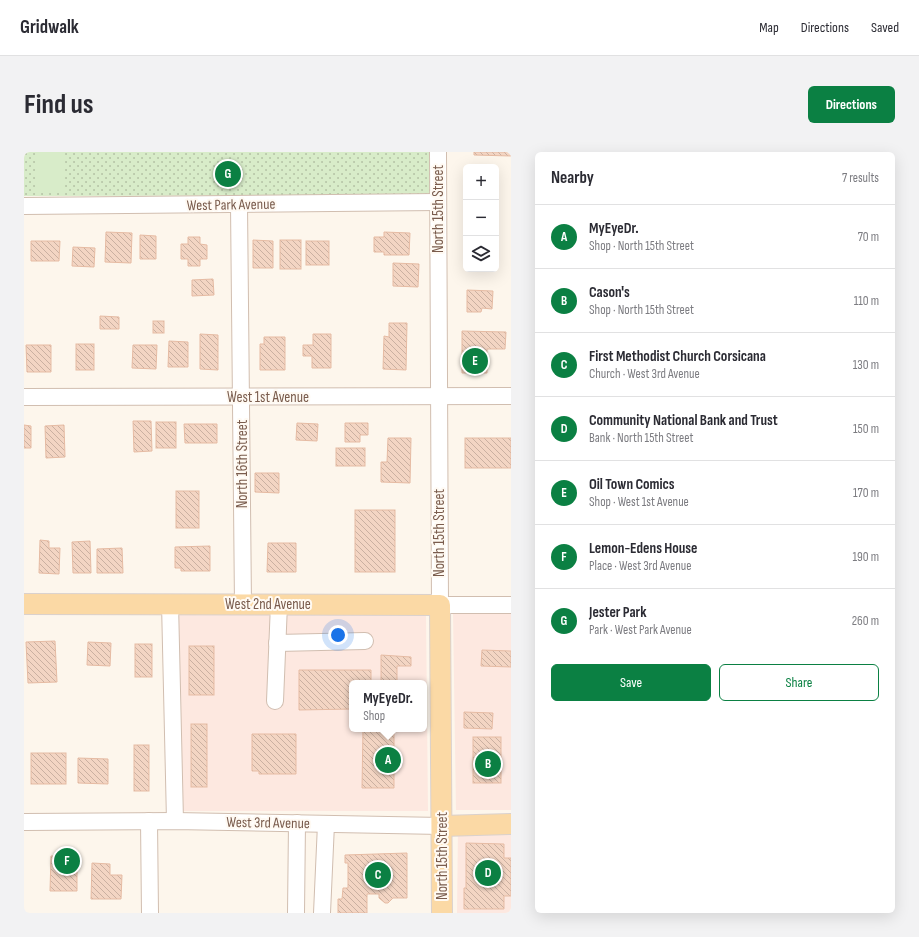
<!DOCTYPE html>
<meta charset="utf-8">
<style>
body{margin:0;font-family:"Sofia Sans Condensed",sans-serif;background:#f2f2f3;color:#2b2b33}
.controls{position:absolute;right:12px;top:12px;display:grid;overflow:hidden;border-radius:6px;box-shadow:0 4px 16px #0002}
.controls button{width:36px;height:36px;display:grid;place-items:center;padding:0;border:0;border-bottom:1px solid #e1e1e2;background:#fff;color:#2b2b33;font:20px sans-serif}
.you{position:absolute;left:314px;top:483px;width:14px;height:14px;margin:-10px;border:3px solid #fff;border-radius:50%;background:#1a73e8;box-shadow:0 0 0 6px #1a73e833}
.badge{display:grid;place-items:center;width:26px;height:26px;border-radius:50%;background:#0b8043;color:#fff;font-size:13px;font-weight:700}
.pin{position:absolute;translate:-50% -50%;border:2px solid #fff;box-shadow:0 1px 4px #0006}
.popup{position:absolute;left:325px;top:528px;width:78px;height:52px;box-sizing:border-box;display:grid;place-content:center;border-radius:6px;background:#fff;filter:drop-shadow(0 1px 3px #0005);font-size:13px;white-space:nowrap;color:#7c7c81}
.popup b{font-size:15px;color:#2b2b33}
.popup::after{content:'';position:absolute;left:50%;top:100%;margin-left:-8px;border:8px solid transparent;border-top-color:#fff}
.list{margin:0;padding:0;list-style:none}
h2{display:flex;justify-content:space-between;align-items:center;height:52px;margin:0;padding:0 16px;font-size:17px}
h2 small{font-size:13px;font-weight:400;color:#7c7c81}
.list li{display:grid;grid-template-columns:26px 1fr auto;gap:12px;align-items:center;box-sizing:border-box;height:64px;padding:0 16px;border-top:1px solid #e1e1e2}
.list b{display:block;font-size:15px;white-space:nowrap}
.list p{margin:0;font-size:13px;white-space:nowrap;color:#7c7c81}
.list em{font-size:13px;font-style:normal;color:#7c7c81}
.actions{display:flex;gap:8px;padding:12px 16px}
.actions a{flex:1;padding:9px 0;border:1px solid #0b8043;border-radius:6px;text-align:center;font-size:14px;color:#0b8043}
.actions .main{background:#0b8043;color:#fff}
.icon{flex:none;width:22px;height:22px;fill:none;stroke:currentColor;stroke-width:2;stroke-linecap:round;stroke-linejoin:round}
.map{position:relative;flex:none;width:487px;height:761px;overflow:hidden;border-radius:6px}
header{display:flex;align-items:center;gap:24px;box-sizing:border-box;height:56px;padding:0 20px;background:#fff;border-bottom:1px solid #e1e1e2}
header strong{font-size:19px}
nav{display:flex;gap:22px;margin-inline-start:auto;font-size:14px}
.intro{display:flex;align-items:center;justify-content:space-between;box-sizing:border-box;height:96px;padding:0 24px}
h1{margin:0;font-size:28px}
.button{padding:10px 18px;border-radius:6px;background:#0b8043;color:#fff;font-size:14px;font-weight:700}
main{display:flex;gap:24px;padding:0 24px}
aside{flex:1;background:#fff;border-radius:6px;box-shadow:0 4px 16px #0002}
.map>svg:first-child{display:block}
</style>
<header>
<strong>Gridwalk</strong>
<nav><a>Map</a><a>Directions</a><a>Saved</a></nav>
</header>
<div class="intro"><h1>Find us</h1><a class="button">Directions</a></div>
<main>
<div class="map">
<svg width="487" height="761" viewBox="0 0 487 761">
<defs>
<pattern id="park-dots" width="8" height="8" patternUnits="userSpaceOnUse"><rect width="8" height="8" fill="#d8ecc9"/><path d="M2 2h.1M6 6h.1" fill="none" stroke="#b4c2a5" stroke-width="1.8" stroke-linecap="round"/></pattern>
<pattern id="building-back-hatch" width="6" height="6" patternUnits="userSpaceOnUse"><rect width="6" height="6" fill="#f3d5c3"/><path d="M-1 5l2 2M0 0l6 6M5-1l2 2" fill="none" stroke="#cab0a1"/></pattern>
</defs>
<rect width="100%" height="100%" fill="#fdf6ec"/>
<g fill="#fde8e0" fill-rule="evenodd">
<path d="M487,459V658H432L429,460Z"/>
<path d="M153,462H402L404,659H154ZM328,531H400V577H328Z"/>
<path d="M434,677H487V761H433Z"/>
</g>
<path fill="url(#park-dots)" d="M0,0H408V43L0,44Z"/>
<path fill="#d8ecc9" d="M11,0H41L40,40L11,39Z"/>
<g fill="url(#building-back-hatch)" stroke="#e6bba3">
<path d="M450,0H487V4L450,3Z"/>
<path d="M82,80L108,81L107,111L81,110Z"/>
<path d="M360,80L386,81L385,103H360V100H350V85H360Z"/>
<path d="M116,83L132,84V107H116Z"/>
<path d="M164,85H176V92L183,93V107H176V114H164V107H157V92H164Z"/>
<path d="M229,88L249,89V116H229Z"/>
<rect x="256" y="88" width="21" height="29"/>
<path d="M7,89H36L35,109H7Z"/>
<rect x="282" y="89" width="23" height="24"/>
<path d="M49,95L71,96L70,115L48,114Z"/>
<path d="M369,111L395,112L394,135L369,134Z"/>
<path d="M189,127L190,143L168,144V128Z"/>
<path d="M443,138L469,139L468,157L458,156L457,160H443Z"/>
<path d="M76,164L95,165V177H76Z"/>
<rect x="129" y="169" width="11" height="12"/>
<path d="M365,171H383L382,218L359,217L360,184L365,185Z"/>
<path d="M438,179L482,180L481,197H463V221H438Z"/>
<path d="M176,182L194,183V218L176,217Z"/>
<path d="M289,182H307V216H288V204H279V193H289Z"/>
<path d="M240,185H261V218H236V192H240Z"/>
<path d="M145,189L164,190V215H144Z"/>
<rect x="52" y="192" width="18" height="26"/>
<path d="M2,193H27V220H3Z"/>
<path d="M109,193H133L132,217L108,216Z"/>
<path d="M109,269H127L128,299L110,300Z"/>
<rect x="132" y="270" width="20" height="26"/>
<path d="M273,271L294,272L293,289L272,288Z"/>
<path d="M321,271H344V283H336V290H321Z"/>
<path d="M160,272H193V291H161Z"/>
<path d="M0,273L7,274V296H0Z"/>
<path d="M40,273L41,305L22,306L21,274Z"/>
<path d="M364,286H387L386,331L357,330V310H363Z"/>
<rect x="441" y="286" width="46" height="30"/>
<rect x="312" y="296" width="29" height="18"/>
<path d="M231,321H255V341L231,340Z"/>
<rect x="152" y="339" width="23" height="37"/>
<rect x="331" y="358" width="40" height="62"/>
<path d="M16,388L25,389V396H36L35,422L15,421Z"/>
<path d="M66,389L67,421H49L48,390Z"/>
<path d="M244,391H272V420H243Z"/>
<path d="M186,394V419H157V416H151V395Z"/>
<path d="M98,396L99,421H73V397Z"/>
<path d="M31,489L33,530L4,531L2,490Z"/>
<path d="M64,490L87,491L86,514L63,513Z"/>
<rect x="111" y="492" width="17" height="33"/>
<rect x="165" y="494" width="25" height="49"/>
<path d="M458,498L487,499V515L457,514Z"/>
<path d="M357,503L387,505V514H373V531H357Z"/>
<path d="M275,518H347V531H328V557L275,558Z"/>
<path d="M440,560L469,561L468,577L440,576Z"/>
<rect x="167" y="572" width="16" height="63"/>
<path d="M339,577H370V636H338Z"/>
<path d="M228,582H272V622H235V619H228Z"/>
<rect x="449" y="585" width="28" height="46"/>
<rect x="110" y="593" width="15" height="46"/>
<rect x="7" y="601" width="35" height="31"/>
<path d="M54,606L84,607V632L54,631Z"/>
<path d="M442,691L480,692V706H487V744H480V757H440V736H442Z"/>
<path d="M383,701V746H369L364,751H361L355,746V742H343V761H314V747H318L319,736H324V711H321V703Z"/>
<path d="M27,704H53V739H26Z"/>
<path d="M68,711L86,712V723H98L97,747H67Z"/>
</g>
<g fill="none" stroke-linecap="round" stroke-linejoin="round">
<g stroke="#d1beb0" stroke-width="18">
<g id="minor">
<path d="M414,0L416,453H487"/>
<path d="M215,53L219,452"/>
<path d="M0,54L414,50"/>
<path d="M0,245L487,244"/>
<path d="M146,451L151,669"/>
<path d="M253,491L341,489"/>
<path d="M251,549L255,452"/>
<path d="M125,669L126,761"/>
<path d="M0,670L151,669L418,674"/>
<path d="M272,761L273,671"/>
<path d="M298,761L302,672"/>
</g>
</g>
<g stroke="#dad1cd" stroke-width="22">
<g id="major">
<path d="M0,452L416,453L418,761"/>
<path d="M418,674L487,672"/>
</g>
</g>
<use href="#minor" stroke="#fff" stroke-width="16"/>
<use href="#major" stroke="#fbd9a5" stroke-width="20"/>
</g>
<g text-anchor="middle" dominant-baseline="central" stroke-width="4" stroke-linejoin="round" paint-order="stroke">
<g font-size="15" fill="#7a5c4d" stroke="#fffaf3">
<text transform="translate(207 53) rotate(-1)">West Park Avenue</text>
<text transform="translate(414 57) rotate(-90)">North 15th Street</text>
<text x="244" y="245">West 1st Avenue</text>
<text transform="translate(218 312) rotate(-90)">North 16th Street</text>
<text transform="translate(415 381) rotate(-90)">North 15th Street</text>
<text x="244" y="452">West 2nd Avenue</text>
<text transform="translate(244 671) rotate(1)">West 3rd Avenue</text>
<text transform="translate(418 704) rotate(-90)">North 15th Street</text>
</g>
</g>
</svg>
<div class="controls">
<button>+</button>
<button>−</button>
<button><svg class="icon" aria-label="layers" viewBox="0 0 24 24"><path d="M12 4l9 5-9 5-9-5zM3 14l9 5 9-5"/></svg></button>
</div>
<div class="you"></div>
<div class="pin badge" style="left:364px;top:608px">A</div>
<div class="popup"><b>MyEyeDr.</b>Shop</div>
<div class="pin badge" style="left:464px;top:612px">B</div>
<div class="pin badge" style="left:354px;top:723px">C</div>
<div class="pin badge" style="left:464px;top:721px">D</div>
<div class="pin badge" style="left:451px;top:209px">E</div>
<div class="pin badge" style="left:43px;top:709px">F</div>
<div class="pin badge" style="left:204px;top:22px">G</div>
</div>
<aside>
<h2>Nearby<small>7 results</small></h2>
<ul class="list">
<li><span class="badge">A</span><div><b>MyEyeDr.</b><p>Shop · North 15th Street</p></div><em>70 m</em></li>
<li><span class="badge">B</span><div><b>Cason's</b><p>Shop · North 15th Street</p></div><em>110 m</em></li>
<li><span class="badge">C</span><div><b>First Methodist Church Corsicana</b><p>Church · West 3rd Avenue</p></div><em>130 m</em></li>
<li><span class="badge">D</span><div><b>Community National Bank and Trust</b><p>Bank · North 15th Street</p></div><em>150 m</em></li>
<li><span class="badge">E</span><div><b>Oil Town Comics</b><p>Shop · West 1st Avenue</p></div><em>170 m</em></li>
<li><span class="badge">F</span><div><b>Lemon-Edens House</b><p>Place · West 3rd Avenue</p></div><em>190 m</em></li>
<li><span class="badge">G</span><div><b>Jester Park</b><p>Park · West Park Avenue</p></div><em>260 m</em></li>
</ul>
<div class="actions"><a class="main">Save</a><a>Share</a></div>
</aside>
</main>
